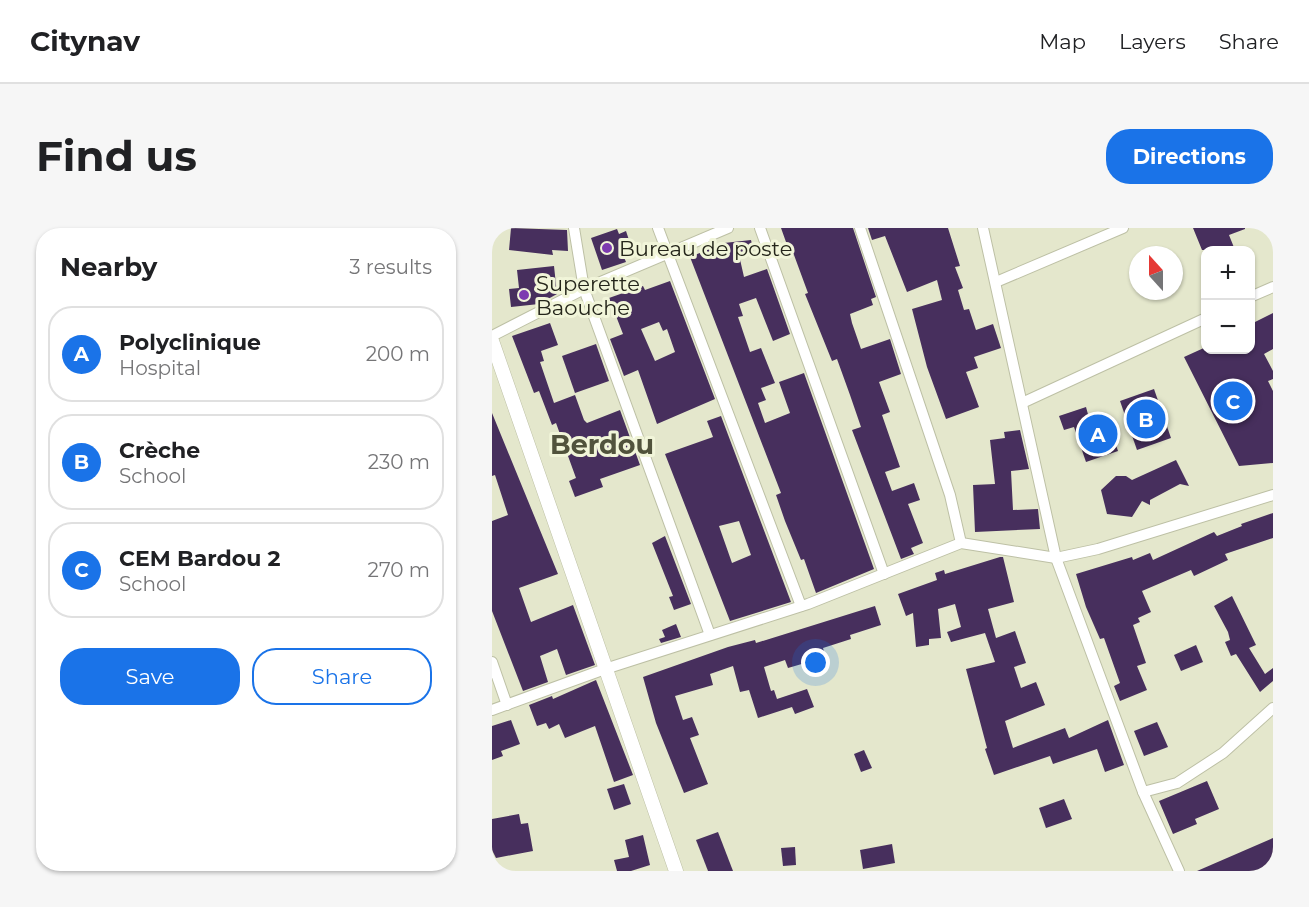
<!DOCTYPE html>
<meta charset="utf-8">
<style>
body{margin:0;font-family:Montserrat,sans-serif;background:#f6f6f6;color:#202124}
.controls{position:absolute;right:18px;top:18px;display:grid;overflow:hidden;border-radius:12px;box-shadow:0 2px 4px #0004}
.controls button{width:54px;height:54px;display:grid;place-items:center;padding:0;border:0;border-bottom:2px solid #e0e0e0;background:#fff;color:#202124;font:30px sans-serif}
.compass{position:absolute;left:637px;top:18px;width:54px;height:54px;border-radius:50%;background:#fff;box-shadow:0 2px 4px #0004;rotate:339deg}
.you{position:absolute;left:324px;top:435px;width:21px;height:21px;margin:-15px;border:4px solid #fff;border-radius:50%;background:#1a73e8;box-shadow:0 0 0 9px #1a73e833}
.badge{display:grid;place-items:center;width:39px;height:39px;border-radius:50%;background:#1a73e8;color:#fff;font-size:20px;font-weight:700}
.pin{position:absolute;translate:-50% -50%;border:3px solid #fff;box-shadow:0 2px 6px #0006}
.list{margin:0;padding:0;list-style:none}
h2{display:flex;justify-content:space-between;align-items:center;height:78px;margin:0;padding:0 24px;font-size:26px}
h2 small{font-size:20px;font-weight:400;color:#757577}
.list li{display:grid;grid-template-columns:39px 1fr auto;gap:18px;align-items:center;box-sizing:border-box;height:96px;margin:0 12px 12px;padding:0 12px;border:2px solid #e0e0e0;border-radius:24px}
.list b{display:block;font-size:22px;white-space:nowrap}
.list p{margin:0;font-size:20px;white-space:nowrap;color:#757577}
.list em{font-size:20px;font-style:normal;color:#757577}
.actions{display:flex;gap:12px;padding:18px 24px}
.actions a{flex:1;padding:14px 0;border:2px solid #1a73e8;border-radius:24px;text-align:center;font-size:21px;color:#1a73e8}
.actions .main{background:#1a73e8;color:#fff}
.map{position:relative;flex:none;width:781px;height:643px;overflow:hidden;border-radius:24px}
header{display:flex;align-items:center;gap:36px;box-sizing:border-box;height:84px;padding:0 30px;background:#fff;border-bottom:2px solid #e0e0e0}
header strong{font-size:28px}
nav{display:flex;gap:33px;margin-inline-start:auto;font-size:21px}
.intro{display:flex;align-items:center;justify-content:space-between;box-sizing:border-box;height:144px;padding:0 36px}
h1{margin:0;font-size:42px}
.button{padding:15px 27px;border-radius:24px;background:#1a73e8;color:#fff;font-size:21px;font-weight:700}
main{display:flex;gap:36px;padding:0 36px}
aside{flex:1;background:#fff;border-radius:24px;box-shadow:0 2px 4px #0004}
.map>svg:first-child{display:block}
</style>
<header>
<strong>Citynav</strong>
<nav><a>Map</a><a>Layers</a><a>Share</a></nav>
</header>
<div class="intro"><h1>Find us</h1><a class="button">Directions</a></div>
<main>
<aside>
<h2>Nearby<small>3 results</small></h2>
<ul class="list">
<li><span class="badge">A</span><div><b>Polyclinique</b><p>Hospital</p></div><em>200 m</em></li>
<li><span class="badge">B</span><div><b>Crèche</b><p>School</p></div><em>230 m</em></li>
<li><span class="badge">C</span><div><b>CEM Bardou 2</b><p>School</p></div><em>270 m</em></li>
</ul>
<div class="actions"><a class="main">Save</a><a>Share</a></div>
</aside>
<div class="map">
<svg width="781" height="643" viewBox="0 0 781 643">
<rect width="100%" height="100%" fill="#e4e7cc"/>
<g fill="#472f5d" fill-rule="evenodd">
<path d="M19,0L75,2L76,23L60,22L61,27L17,22Z"/>
<path d="M289,0H361L384,69L379,71L381,77L358,86L360,95L369,121L398,111L409,146L387,154L398,184L390,187L408,239L393,244L400,263L422,255L428,272L416,276L431,315L419,320L422,326L409,331L360,202L369,199L358,167L345,131L340,133L313,66L316,65L302,27L299,28Z"/>
<path d="M376,0H456L468,38L463,39L471,60L466,62L472,82L477,81L484,102L501,96L509,120L482,129L486,140L474,144L487,179L454,191L435,139L420,81L450,72L445,52L415,64L393,8L380,12Z"/>
<path d="M701,0H753V1L737,7L743,22H710Z"/>
<path d="M125,1L127,6L134,3L141,24L131,27L134,34L110,42L99,10Z"/>
<path d="M259,12L262,24L247,27L252,49L275,41L298,106L281,113L264,70L247,76L251,88L246,89L258,124L269,120L283,155L269,160L274,172L266,175L273,195L298,185L287,154L312,145L382,341L324,365L312,331L309,332L293,293L284,267L289,265L198,29L232,15Z"/>
<path d="M62,38L65,66L47,76L19,79L17,61L27,60L25,42Z"/>
<path d="M178,53L223,171L165,196L146,142L132,148L118,111L131,106L117,70L151,58L153,62ZM167,94L171,103L175,101L183,124L163,133L149,101Z"/>
<path d="M781,85V121L772,126L781,143V151L776,153L781,163V235L747,238L692,129L714,119V122H759V96Z"/>
<path d="M58,95L66,117L49,123L52,133L48,134L62,175L83,167L92,192L95,195L128,182L148,237L108,251L111,259L83,269L77,253L84,250L64,195L60,197L47,163L42,165L20,108Z"/>
<path d="M104,116L117,153L83,165L70,128Z"/>
<path d="M662,161L679,210L645,222L628,173Z"/>
<path d="M594,179L597,190L613,185L626,223L594,234L582,199L572,202L567,188Z"/>
<path d="M0,185L66,346L27,360L39,394L81,377L103,437L74,447L65,421L48,428L56,454L31,463L0,383V293L16,287L3,247L0,248Z"/>
<path d="M229,188L299,374L238,393L173,226L221,209L215,193ZM247,293L259,327L240,335L227,298Z"/>
<path d="M528,202L537,241L519,243L521,282L546,281L548,301L483,304L481,257L503,256L498,212L513,210L512,204Z"/>
<path d="M684,232L697,258L688,256L658,272V277L650,273L640,289L615,286L609,262L624,248H634L640,252Z"/>
<path d="M781,285V310L733,326L736,332L702,348L699,342L650,363L659,384L646,390L648,394L641,397L654,435L645,438L655,462L628,473L622,458L628,455L612,410L608,411L594,379L584,346L640,329L641,332L658,325L661,332L722,304L725,308L750,298L749,296Z"/>
<path d="M173,308L199,376L182,382L177,369L181,368L160,315Z"/>
<path d="M508,329H511L522,374L496,381L504,410L523,403L534,435L522,439L529,460L544,454L553,477L513,493L521,520L573,500L577,510L616,492L632,537L613,544L605,521L561,536L558,528L502,547L493,521L495,520L474,441L503,434L493,405L459,414L455,404L469,399L463,376L446,381L449,410L437,411V417L424,419L421,385L414,388L406,366L445,352L443,345L452,342L453,346Z"/>
<path d="M740,368L764,417L757,420L773,446L781,440V453L768,464L744,426L739,428L733,414L738,412L736,404L722,378Z"/>
<path d="M383,378L389,397L358,407L359,411L331,420L335,434L322,438L320,433L296,440L293,432L272,439L279,463L282,462L285,471L315,461L322,479L303,486L300,479L266,490L257,462L248,464L241,438L218,446L221,457L183,468L191,492L200,489L207,507L198,510L216,556L192,565L164,495L151,449L236,419L263,412L264,415Z"/>
<path d="M184,396L189,409L169,415L167,411L173,409L170,402Z"/>
<path d="M704,417L711,434L689,443L682,427Z"/>
<path d="M104,452L141,547L122,554L103,498L73,510L67,496L57,501L54,495L45,498L37,477L60,468L61,471Z"/>
<path d="M19,492L28,516L9,523L11,528L0,532V498Z"/>
<path d="M665,494L676,519L652,528L642,503Z"/>
<path d="M372,522L380,540L369,544L362,526Z"/>
<path d="M715,553L727,581L703,591L705,596L681,606L667,573Z"/>
<path d="M132,556L139,576L122,582L115,561Z"/>
<path d="M572,571L580,591L554,600L547,580Z"/>
<path d="M27,586L29,596L36,595L41,623L4,630L0,622V591Z"/>
<path d="M226,604L241,643H216L204,612Z"/>
<path d="M151,607L158,637L139,643H125L122,632L137,629L133,612Z"/>
<path d="M781,610V639L771,643H705Z"/>
<path d="M400,616L403,635L371,641L368,622Z"/>
<path d="M303,619L304,637L291,638L289,620Z"/>
</g>
<g fill="none" stroke-linecap="round" stroke-linejoin="round">
<g stroke="#bdc0a5" stroke-width="12">
<g id="minor">
<path d="M82,0L92,61L218,407"/>
<path d="M166,0L309,378"/>
<path d="M268,0L392,346"/>
<path d="M368,0L458,267L469,315"/>
<path d="M491,0L564,330L651,564L687,643"/>
<path d="M504,54L631,0"/>
<path d="M758,69L781,59"/>
<path d="M0,108L92,61L236,0"/>
<path d="M530,175L714,90"/>
<path d="M0,434L15,477"/>
<path d="M0,482L113,441L316,376L469,315L564,330L606,321L781,267"/>
<path d="M651,564L685,555L731,525L781,480"/>
</g>
</g>
<g stroke="#bdc0a5" stroke-width="15">
<path id="secondary" d="M0,113L184,643"/>
</g>
<use href="#minor" stroke="#fff" stroke-width="10"/>
<use href="#secondary" stroke="#fff" stroke-width="14"/>
</g>
<g fill="#7d3bb0" stroke="#f1f5d9" stroke-width="2">
<circle cx="115" cy="20" r="6"/>
<circle cx="32" cy="67" r="6"/>
</g>
<g text-anchor="middle" dominant-baseline="central" stroke-width="6" stroke-linejoin="round" paint-order="stroke">
<g font-size="21" fill="#24251a" stroke="#f1f5d9" text-anchor="start">
<text x="127" y="20">Bureau de poste</text>
<text x="44" y="55">Superette<tspan x="44" dy="24">Baouche</tspan></text>
</g>
<g font-size="27" font-weight="bold" fill="#51533c" stroke="#f1f5d9">
<text x="110" y="216">Berdou</text>
</g>
</g>
</svg>
<div class="controls">
<button>+</button>
<button>−</button>
</div>
<svg class="compass" viewBox="-18 -18 36 36"><path d="M0-13l5 13h-10z" fill="#e53935"/><path d="M0 13l5-13h-10z" fill="#757577"/></svg>
<div class="you"></div>
<div class="pin badge" style="left:606px;top:206px">A</div>
<div class="pin badge" style="left:654px;top:191px">B</div>
<div class="pin badge" style="left:741px;top:173px">C</div>
</div>
</main>
